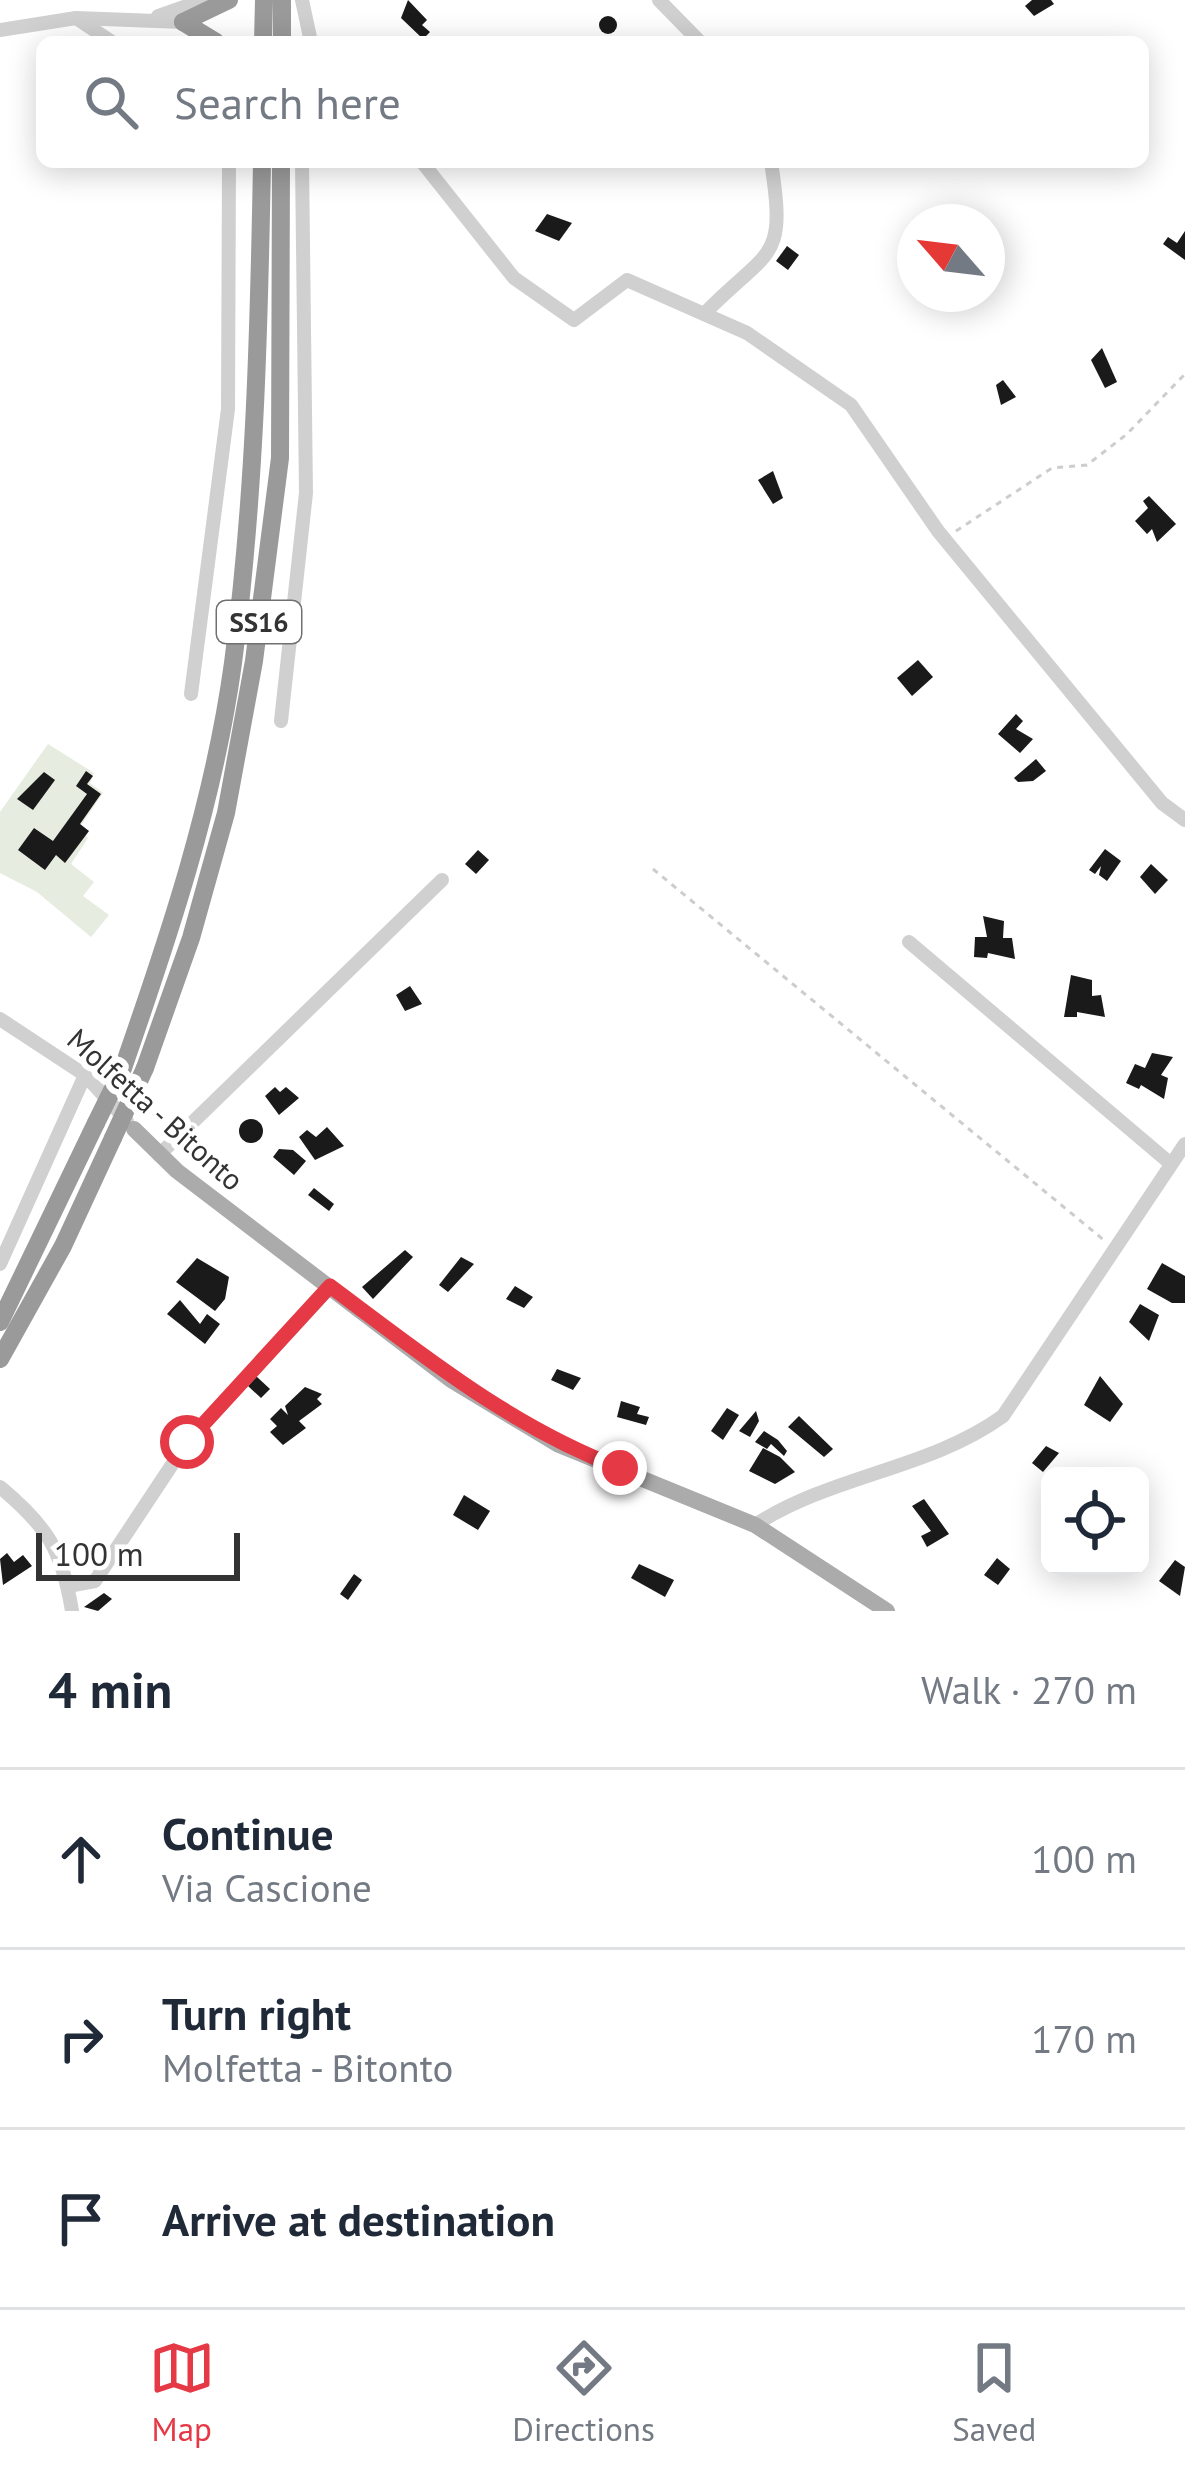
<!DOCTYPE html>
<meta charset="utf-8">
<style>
body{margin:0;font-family:"PT Sans",sans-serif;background:#f2f2f3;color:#1f2937}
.controls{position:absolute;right:36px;bottom:36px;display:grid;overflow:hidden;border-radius:18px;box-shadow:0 6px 30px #0003}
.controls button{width:108px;height:108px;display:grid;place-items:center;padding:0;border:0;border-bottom:3px solid #e0e1e3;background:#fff;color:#1f2937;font:60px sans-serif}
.compass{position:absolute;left:897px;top:204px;width:108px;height:108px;border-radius:50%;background:#fff;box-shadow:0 6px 30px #0003;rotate:298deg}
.scale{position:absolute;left:36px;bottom:30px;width:204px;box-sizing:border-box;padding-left:12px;border:6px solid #333;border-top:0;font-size:33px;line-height:42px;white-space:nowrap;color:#333;-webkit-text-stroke:9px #fff;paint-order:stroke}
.stop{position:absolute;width:36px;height:36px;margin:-27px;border:9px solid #e63946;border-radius:50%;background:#fff}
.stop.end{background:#e63946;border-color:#fff;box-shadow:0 3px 12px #0008}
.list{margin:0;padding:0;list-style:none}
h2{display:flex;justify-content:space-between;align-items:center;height:156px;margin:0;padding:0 48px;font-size:51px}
h2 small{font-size:39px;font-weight:400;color:#747a83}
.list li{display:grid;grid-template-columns:78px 1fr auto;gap:36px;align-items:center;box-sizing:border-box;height:180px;padding:0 48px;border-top:3px solid #e0e1e3}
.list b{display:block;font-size:45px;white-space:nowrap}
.list p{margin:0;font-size:39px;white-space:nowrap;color:#747a83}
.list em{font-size:39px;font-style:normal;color:#747a83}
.icon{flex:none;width:66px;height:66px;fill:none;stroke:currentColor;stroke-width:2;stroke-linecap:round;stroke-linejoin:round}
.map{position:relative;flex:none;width:1185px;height:1611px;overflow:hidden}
.search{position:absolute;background:#fff;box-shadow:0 6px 30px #0003;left:36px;right:36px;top:36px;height:132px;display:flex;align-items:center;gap:30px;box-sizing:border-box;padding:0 42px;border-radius:18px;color:#747a83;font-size:45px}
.sheet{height:696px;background:#fff}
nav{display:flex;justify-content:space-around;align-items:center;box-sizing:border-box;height:168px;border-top:3px solid #e0e1e3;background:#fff;font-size:33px;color:#747a83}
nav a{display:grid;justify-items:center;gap:6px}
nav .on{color:#e63946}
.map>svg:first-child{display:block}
</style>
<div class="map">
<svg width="1185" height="1611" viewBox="0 0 1185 1611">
<rect width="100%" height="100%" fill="#fff"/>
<path fill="#e6ecdf" d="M48,744L94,773L90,783L103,793L79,828L88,838L71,864L94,882L83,896L109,915L91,937L37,892L0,873V812Z"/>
<g fill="#1a1a1a">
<path d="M408,0L427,20L422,25L430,32L423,39L401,18Z"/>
<path d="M1032,0H1051L1054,4L1034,16L1025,6Z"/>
<circle cx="608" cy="25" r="9"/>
<path d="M547,214L572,223L559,241L535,231Z"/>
<path d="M1185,231V260L1163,244L1168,237L1177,243Z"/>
<path d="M787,246L799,255L788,270L776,261Z"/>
<path d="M1102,348L1117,382L1105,388L1091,360Z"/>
<path d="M1003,380L1016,397L1001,405L996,385Z"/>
<path d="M773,471L783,498L773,504L758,480Z"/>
<path d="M1149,496L1176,524L1157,542L1152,529L1147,534L1135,521L1148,508L1143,501Z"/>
<path d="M918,660L933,677L912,696L897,678Z"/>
<path d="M1016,714L1023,721L1016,729L1033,739L1020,753L998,734Z"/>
<path d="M1036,759L1046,771L1033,781L1018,782L1014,778Z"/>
<path d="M86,771L93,776L87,784L101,794L80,824L89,831L65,863L56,855L45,870L18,850L34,828L53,841L87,794L76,786Z"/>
<path d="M44,772L55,780L33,810L17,799Z"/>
<path d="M1105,849L1121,861L1107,881L1099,875L1101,866L1095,874L1089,870Z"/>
<path d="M478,850L489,860L476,874L465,864Z"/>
<path d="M1151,864L1168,880L1155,894L1140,877Z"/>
<path d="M983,916L1004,921L1003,938H1012L1015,959L988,953L987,958L974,957L975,937H987Z"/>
<path d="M1071,975L1092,980V996L1101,995L1105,1017L1077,1012V1017H1064Z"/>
<path d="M410,986L422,1004L405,1011L396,995Z"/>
<path d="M1152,1053L1173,1057L1161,1075L1168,1078L1164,1099L1141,1085L1139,1089L1126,1083L1135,1064L1145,1068Z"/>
<path d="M275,1087L280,1092L286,1087L299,1098L279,1115L265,1096Z"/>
<circle cx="251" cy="1131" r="12"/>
<path d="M327,1127L344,1146L315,1160L299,1137L307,1130L316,1137Z"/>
<path d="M279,1149L293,1150L306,1161L294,1175L273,1157Z"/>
<path d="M314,1188L334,1204L329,1211L308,1195Z"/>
<path d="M405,1250L413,1257L373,1299L362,1287Z"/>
<path d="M461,1257L474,1264L448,1292L439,1285Z"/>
<path d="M197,1258L229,1277L225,1299L215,1311L176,1282Z"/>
<path d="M1162,1263L1185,1276V1303H1172L1147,1289Z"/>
<path d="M515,1286L533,1297L524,1308L506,1299Z"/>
<path d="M180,1300L200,1324L207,1314L220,1324L205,1344L167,1314Z"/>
<path d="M1140,1304L1159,1315L1149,1341L1129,1322Z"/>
<path d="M557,1369L581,1378L573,1390L551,1380Z"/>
<path d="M256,1376L270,1389L261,1398L248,1386Z"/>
<path d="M1100,1376L1123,1404L1110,1422L1084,1405Z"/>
<path d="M305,1387L322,1394L317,1399L322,1404L299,1421L306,1428L283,1445L270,1432L277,1426L270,1419L281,1408L288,1415L285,1406Z"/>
<path d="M621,1401L640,1407L637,1414L649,1417L646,1425L617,1417Z"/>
<path d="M727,1408L739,1415L723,1440L711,1431Z"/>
<path d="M756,1411L759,1421L750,1437L739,1431Z"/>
<path d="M799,1416L833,1449L824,1457L788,1427Z"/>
<path d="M764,1431L778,1440L787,1451L784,1456L771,1444L767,1449L755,1442Z"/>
<path d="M1046,1446L1059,1453L1043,1472L1032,1463Z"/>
<path d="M763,1448L780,1457L795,1472L775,1484L749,1471Z"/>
<path d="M464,1495L490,1511L478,1530L453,1515Z"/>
<path d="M924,1499L949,1534L927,1547L921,1536L931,1531L912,1506Z"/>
<path d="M7,1553L14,1562L23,1555L32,1566L3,1585L0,1559Z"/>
<path d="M997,1558L1010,1569L998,1585L984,1575Z"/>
<path d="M1175,1560L1185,1567L1180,1596L1159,1581Z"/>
<path d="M639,1564L674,1580L665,1597L631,1578Z"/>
<path d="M354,1574L362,1580L348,1600L340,1594Z"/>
<path d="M104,1593L112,1599L98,1611L84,1607Z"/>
</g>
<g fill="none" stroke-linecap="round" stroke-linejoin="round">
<g stroke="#cdcdcd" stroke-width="3" stroke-dasharray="6 6" stroke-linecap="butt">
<path d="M956,531L1052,468L1087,465L1127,434L1185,374"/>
<path d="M653,869L1105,1241"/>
</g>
<g stroke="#d0d0d0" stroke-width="14">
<path d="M302,0L311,42"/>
<path d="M659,0L700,42"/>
<path d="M158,16L204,0"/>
<path d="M76,18L112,42"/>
<path d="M0,30L76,18L183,22"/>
<path d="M422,162L514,278L574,320L627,280L747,333L851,405L938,531L1162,803L1185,820"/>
<path d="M704,314C770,247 787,263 771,162"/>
<path d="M191,694L228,409L229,162"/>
<path d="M281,721L306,493L302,162"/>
<path d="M909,942L1171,1164"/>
<path d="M0,1019L85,1075L127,1121"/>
<path d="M159,1155L442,880"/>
<path d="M0,1264L85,1075"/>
<path d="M0,1487C48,1527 62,1550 72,1611"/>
<path d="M755,1525C832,1475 930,1469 1003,1416L1185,1144"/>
<path d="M68,1586L95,1581L187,1442L330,1287"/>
</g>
<path stroke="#ababab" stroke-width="16" d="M134,1129L177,1171L451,1380L557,1444L755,1525L887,1611"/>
<g stroke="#9a9a9a" stroke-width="18">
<path d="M183,22L229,0"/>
<path d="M183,22L216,42"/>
<path d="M263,42L264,0"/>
<path d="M282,42V0"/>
<path d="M123,1068C169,936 214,802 233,663C255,496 259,330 262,162"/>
<path d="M145,1068L191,938L226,813L254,661L280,458L281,162"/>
<path d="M0,1322L96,1123"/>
<path d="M0,1359L63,1246L113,1138"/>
</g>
<g stroke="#9a9a9a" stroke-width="18">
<path d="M96,1123L123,1068"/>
<path d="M113,1138L145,1068"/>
</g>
</g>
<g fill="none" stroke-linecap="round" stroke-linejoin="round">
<path stroke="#e63946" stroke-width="15" d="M187,1442L330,1286C424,1356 510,1426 620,1468"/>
</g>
<g text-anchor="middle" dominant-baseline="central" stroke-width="12" stroke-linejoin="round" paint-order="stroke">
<rect fill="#fff" stroke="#707070" stroke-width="3" x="217" y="601" width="84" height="42" rx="9"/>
<g font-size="27" font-weight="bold" fill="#333">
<text x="259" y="622">SS16</text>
</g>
<g font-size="30" fill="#333" stroke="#fff">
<text transform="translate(156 1109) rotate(42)">Molfetta - Bitonto</text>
</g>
</g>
</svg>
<div class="controls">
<button><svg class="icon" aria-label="locate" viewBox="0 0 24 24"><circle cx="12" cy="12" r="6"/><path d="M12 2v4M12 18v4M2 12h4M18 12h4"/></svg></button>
</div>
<svg class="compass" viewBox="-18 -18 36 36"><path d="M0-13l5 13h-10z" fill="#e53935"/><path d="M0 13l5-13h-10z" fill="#747a83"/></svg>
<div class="scale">100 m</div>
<div class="stop" style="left:187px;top:1442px"></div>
<div class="stop end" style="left:620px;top:1468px"></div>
<div class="search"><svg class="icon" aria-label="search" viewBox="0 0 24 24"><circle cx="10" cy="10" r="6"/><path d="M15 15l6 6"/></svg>Search here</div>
</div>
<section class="sheet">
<h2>4 min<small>Walk · 270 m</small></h2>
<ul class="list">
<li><svg class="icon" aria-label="ahead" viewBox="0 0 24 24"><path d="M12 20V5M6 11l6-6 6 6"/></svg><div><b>Continue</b><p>Via Cascione</p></div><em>100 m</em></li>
<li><svg class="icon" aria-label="right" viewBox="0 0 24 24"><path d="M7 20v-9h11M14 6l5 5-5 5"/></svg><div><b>Turn right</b><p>Molfetta - Bitonto</p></div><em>170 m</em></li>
<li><svg class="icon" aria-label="arrive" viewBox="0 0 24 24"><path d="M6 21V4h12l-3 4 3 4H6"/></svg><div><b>Arrive at destination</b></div></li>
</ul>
</section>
<nav>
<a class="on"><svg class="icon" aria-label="map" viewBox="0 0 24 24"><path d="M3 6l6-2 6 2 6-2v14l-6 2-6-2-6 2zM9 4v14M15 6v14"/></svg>Map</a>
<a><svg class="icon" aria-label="directions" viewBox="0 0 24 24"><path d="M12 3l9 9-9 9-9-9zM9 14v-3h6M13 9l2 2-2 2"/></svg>Directions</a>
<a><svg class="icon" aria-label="saved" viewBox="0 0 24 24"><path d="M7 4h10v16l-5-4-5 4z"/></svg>Saved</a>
</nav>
